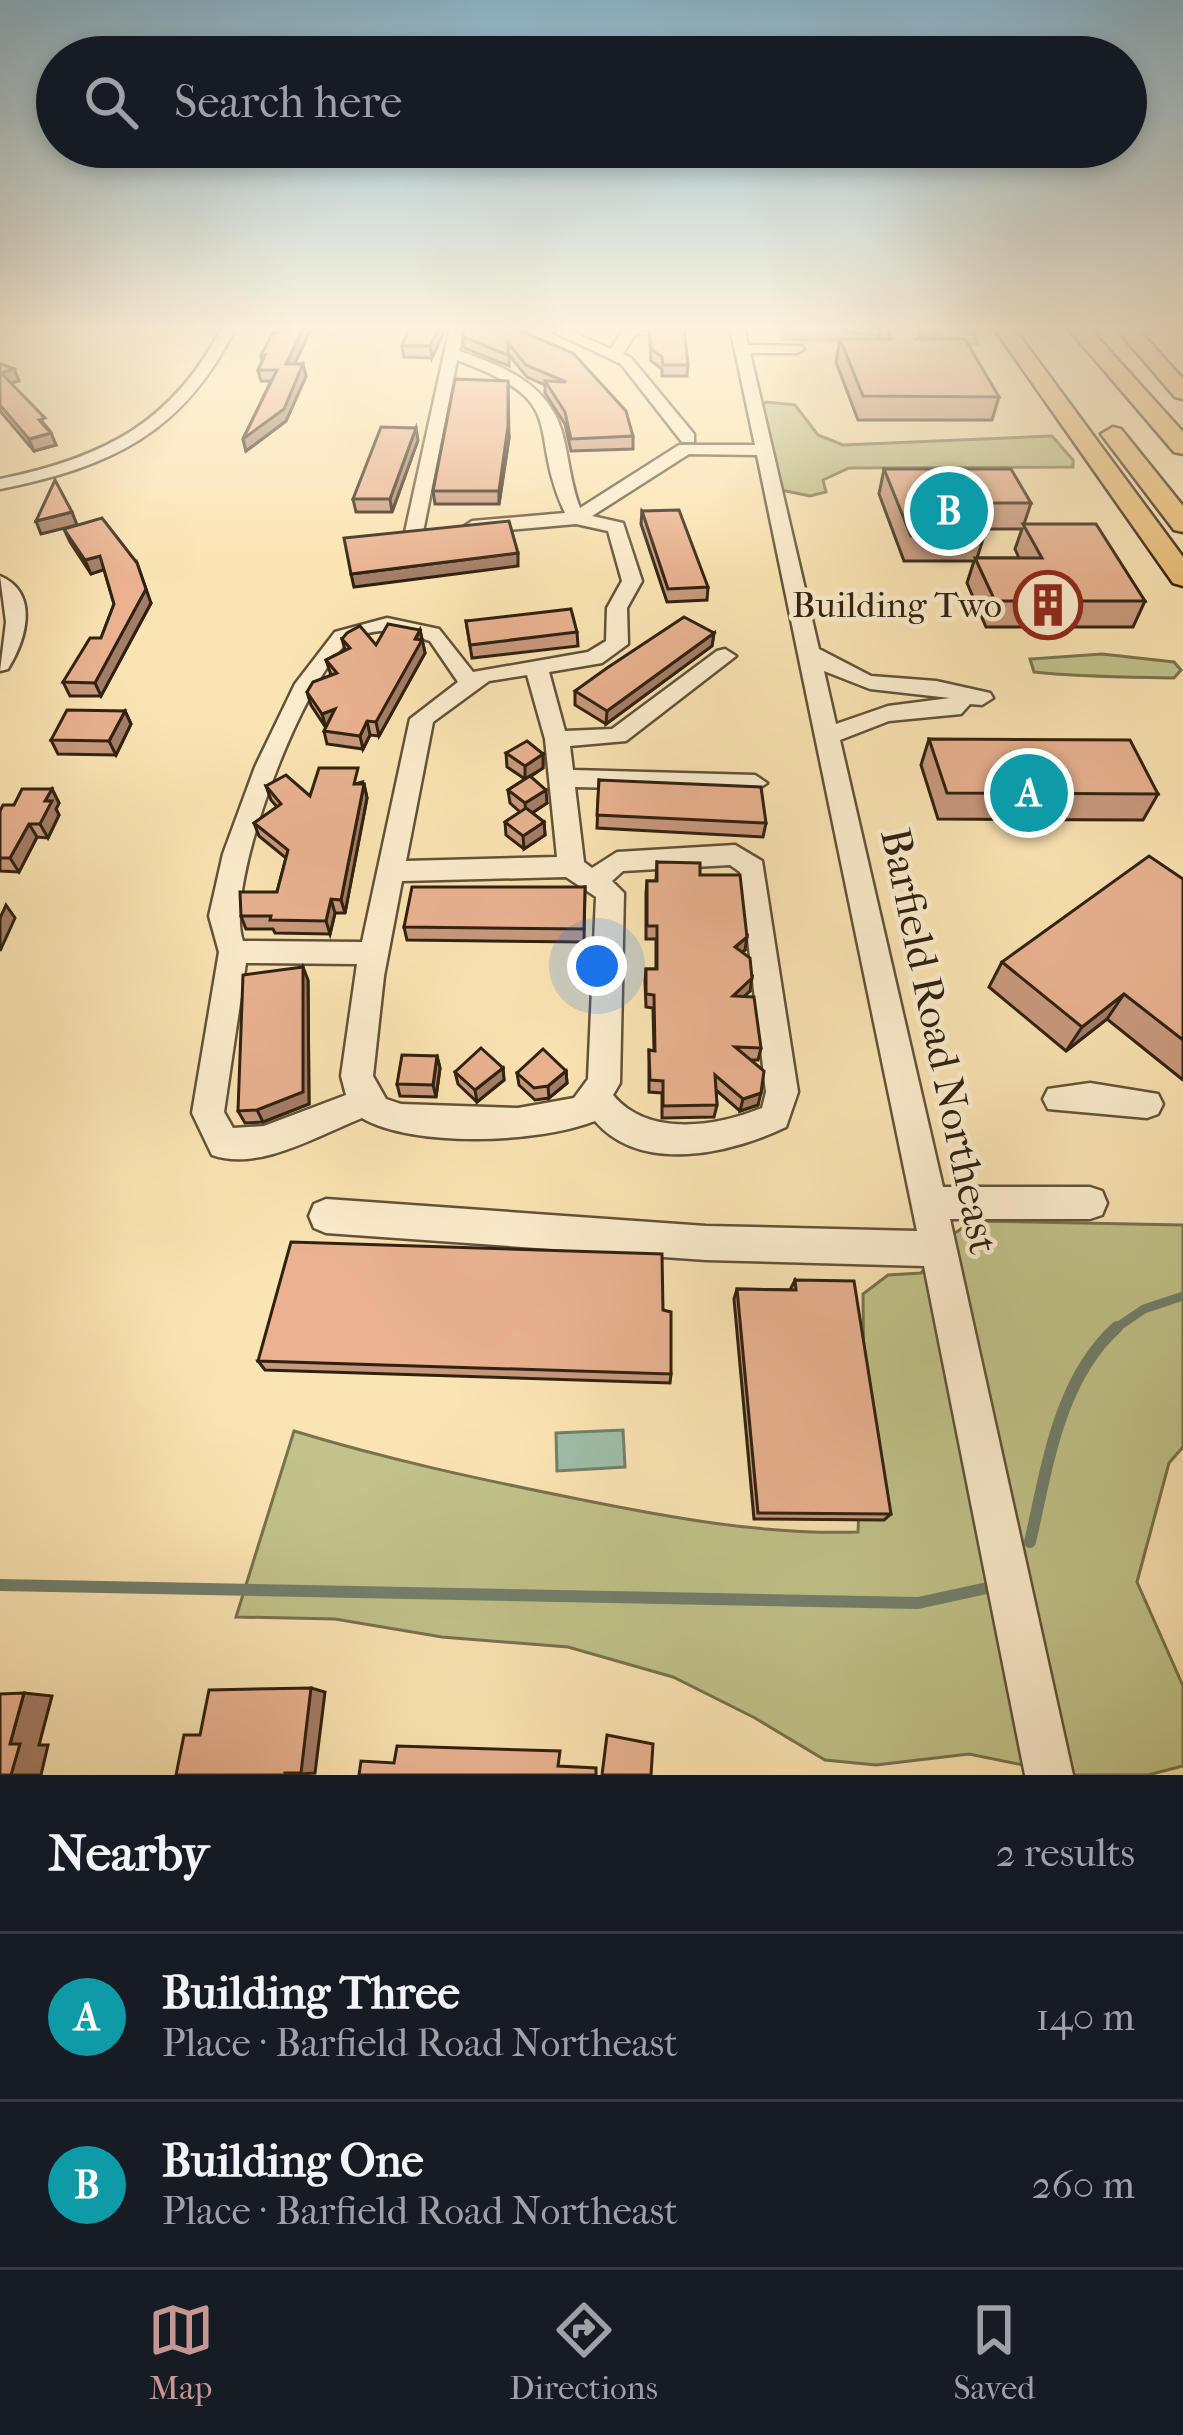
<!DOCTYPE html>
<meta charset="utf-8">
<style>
body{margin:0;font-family:"IM FELL French Canon",serif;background:#20242c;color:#f1f3f6}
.you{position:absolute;left:597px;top:966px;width:42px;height:42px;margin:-30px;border:9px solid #fff;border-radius:50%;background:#1a73e8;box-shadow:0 0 0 18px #1a73e833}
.badge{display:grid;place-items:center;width:78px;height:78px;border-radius:50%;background:#c59692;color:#fff;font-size:39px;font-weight:700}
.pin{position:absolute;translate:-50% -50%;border:6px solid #fff;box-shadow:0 3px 12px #0006}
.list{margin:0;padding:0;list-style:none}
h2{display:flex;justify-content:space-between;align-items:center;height:156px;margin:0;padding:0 48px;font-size:51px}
h2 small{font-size:39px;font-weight:400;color:#9ea1a6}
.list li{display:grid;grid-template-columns:78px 1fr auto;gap:36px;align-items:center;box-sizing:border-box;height:168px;padding:0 48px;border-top:3px solid #363941}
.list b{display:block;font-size:45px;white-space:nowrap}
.list p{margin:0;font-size:39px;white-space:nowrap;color:#9ea1a6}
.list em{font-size:39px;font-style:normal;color:#9ea1a6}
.icon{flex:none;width:66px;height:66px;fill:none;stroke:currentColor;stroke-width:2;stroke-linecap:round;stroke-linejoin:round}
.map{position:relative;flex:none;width:1183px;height:1775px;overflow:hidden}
.search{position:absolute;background:#171b24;box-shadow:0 6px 18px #0003;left:36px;right:36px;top:36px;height:132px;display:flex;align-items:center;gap:30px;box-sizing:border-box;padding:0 42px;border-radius:66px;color:#9ea1a6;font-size:45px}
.sheet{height:492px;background:#171b24}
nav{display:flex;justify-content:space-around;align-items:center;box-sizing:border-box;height:168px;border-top:3px solid #363941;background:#171b24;font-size:33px;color:#9ea1a6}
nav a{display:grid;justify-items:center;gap:6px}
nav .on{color:#c59692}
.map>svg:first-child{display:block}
</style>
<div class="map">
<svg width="1183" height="1775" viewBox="0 0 1183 1775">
<rect width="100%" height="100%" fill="#fbe4b3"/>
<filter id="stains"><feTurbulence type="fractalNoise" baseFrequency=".00167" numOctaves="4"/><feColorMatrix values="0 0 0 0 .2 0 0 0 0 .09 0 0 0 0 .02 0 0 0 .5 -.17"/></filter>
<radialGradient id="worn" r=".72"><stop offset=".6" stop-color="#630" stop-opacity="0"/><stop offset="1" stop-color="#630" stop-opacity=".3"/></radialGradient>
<g fill="#c1c38a" stroke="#78724e" stroke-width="3">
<path d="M790,327L935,334C951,325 960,324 976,335L978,344L782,339Z"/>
<path d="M766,402L795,405L818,435L843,445L1052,436L1073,460V467L849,468L823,480L826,492L810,496L781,490L761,407Z"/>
<path d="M1102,654L1174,662L1181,670L1174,678C1127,677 1080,677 1034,672L1030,659Z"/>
<path d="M973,1221L1183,1225V1447L1169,1463L1137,1582L1183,1686V1766L1148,1775H1072L969,1754L876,1765L825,1760L755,1718L673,1677L568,1647L442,1637L335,1619L236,1617L294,1431C386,1459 478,1479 573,1498C667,1517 762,1535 858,1532L864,1391L863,1294L888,1275L921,1273L955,1233Z"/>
</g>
<path fill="#9fbfab" stroke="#72806d" stroke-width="3" d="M623,1430L625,1467L557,1471L556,1433Z"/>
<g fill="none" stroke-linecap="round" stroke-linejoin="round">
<path stroke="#72806d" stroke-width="9" d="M1113,1330L1144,1309L1183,1296"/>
<g stroke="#72806d" stroke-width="12">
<path d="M1030,1542C1047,1469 1058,1380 1117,1327"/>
<path d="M0,1585L918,1603L987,1588"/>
</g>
<g stroke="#62523a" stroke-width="5">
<g id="minor">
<path d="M222,327H236C184,433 111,467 0,489V479C103,458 173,423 222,327Z"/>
<path d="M450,327H464L459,351C502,366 548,383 562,432C569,457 570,483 580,508L679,445H755L730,327H744L748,345L802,346L804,349L797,353H750L819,649L871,676L936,681L990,693L993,698L982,705L970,704L961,714L889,721L840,740L943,1187H1090L1102,1191L1107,1203L1102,1215L1090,1219H950L1073,1775H1025L924,1266L706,1260L326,1233L314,1228L309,1216L314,1204L326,1199L706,1226L917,1231L757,455L689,454L592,516L623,523L642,581L627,608L628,644L602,663L549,672L565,731L612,729L717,651L725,649L736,656L626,741L570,746L573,770L755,775L767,783L755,791L575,787L584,862L592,868L617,852L735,845L762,861L798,1092L786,1127C731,1153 641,1175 595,1121C539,1143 414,1148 362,1118C319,1135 258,1172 212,1155L192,1113L219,952L209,916L223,854L255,767L295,684L335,632L387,618L439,629L473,672L588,652L606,641L607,608L622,581L608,531L576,524L472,533L463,527L472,521L565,513C525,426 574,403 457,360L423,532L414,538L405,532ZM399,631L430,641L458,682L410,719L362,942L243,941C223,885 302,683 347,643C361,631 381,630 399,631ZM824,671L870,689L950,698L888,706L836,724ZM527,675L545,739L557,857L406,861L433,722L489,681ZM730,865L740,872L766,1092L762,1108C715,1127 648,1137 613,1095L620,1083L624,893L612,881L623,871ZM566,877L596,897L588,1079L574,1098L518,1108L401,1104L386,1099L373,1076L384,976L402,881ZM246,963L357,964L341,1076L346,1095L264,1126L233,1128L224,1112Z"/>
<path d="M543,327H561L611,349L625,327H681L676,333L635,334L623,354L631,358L694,434V442H682L621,364Z"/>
<path d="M832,327H878L882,330L875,334Z"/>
<path d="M0,576C40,593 26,640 8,669L0,671L6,622Z"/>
<path d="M1090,1083L1158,1094L1163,1104L1158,1114L1147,1118L1048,1109L1043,1099L1048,1089Z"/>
</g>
</g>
<g stroke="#2f2111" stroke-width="5">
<g id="highway">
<path d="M993,327H1013L1183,557V586L1173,583Z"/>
<path d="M1067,327H1088L1183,432V454L1174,452Z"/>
<path d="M1115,327H1136L1183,379V399L1175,397Z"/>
<path d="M1113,427L1121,429L1183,506V532L1174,530L1101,434Z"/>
</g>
</g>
<use href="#minor" fill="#fcedce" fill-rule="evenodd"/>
<use href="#highway" fill="#eec27a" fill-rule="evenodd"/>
</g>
<g fill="#c9997d" stroke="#2f2111" stroke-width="3" fill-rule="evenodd">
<path d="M279,327H312L294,364H303L306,376L286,421L246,451L243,439L271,381H261L258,370L262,361L261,355L277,333Z"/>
<path d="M409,327H446L432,358L404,357L402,346Z"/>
<path d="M511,327L633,436V449L571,451L565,424L545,393V385L527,377L509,355V366L464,348L463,337Z"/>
<path d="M649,327L688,365L687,376H662V369L651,361Z"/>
<path d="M880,327H942L931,339L999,397L992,420H858L836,362L840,339H878Z"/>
<path d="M0,364L14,369L19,381L11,383L50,431L56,445L34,451L0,411Z"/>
<path d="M509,438L499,504H435L433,491Z"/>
<path d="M418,440L392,512H356L353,499Z"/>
<path d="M884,469L1031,503L1024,524L1145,601L1133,627H986L967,583L974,561H904L879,494ZM981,529H1022L1015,549L1019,558H977L984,536Z"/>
<path d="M642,511L708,587L707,600L667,602L641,524Z"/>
<path d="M64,529L151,603L101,696H70L63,682L101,638L114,604L104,569L91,574L70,542Z"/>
<path d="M466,621L577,632L578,646L472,658Z"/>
<path d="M420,630L425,653L379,736L370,735L363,749L327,744L324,731L326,728L311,705L307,692L331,675L326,660L345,650L342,639L376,645Z"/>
<path d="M714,633L712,646L606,724L575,705V691Z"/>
<path d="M125,711L131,724L116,755L58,754L51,740Z"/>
<path d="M929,739L1158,794L1143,820L938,819L921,765Z"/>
<path d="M506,753L543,754V768L530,777L547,803L532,813L544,822L545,835L524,849L506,835L505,822L520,812L510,803L508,790L525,779L507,767Z"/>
<path d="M599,780L766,823L763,837L597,828Z"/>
<path d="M362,782L361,784H364L367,798L345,913H335L330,934L275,933L273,929H246L241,916L277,892L286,858L259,836L254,823L277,807L271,800L266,786L310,796Z"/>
<path d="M52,789L59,803L56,809L59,815L48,838L37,837L19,872L0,871V811Z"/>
<path d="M657,862L700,875L745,950L742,952L750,991L744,996L761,1048L758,1060H750L758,1105L740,1111L716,1090L717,1105L714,1117L662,1118V1093L649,1092V1050L654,1051L653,1008L646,1007L645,981L646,969H656V939H646V894L647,881H656Z"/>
<path d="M1183,879V1080L1107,1019L1066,1051L989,987L1002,962Z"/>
<path d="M585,887L584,942L407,940L404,927Z"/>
<path d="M308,980L309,1104L263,1122L245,1123L238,1111Z"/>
<path d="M437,1056L440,1068L436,1097L400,1096L397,1084Z"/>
<path d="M503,1068L504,1080L477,1102L458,1084L455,1072Z"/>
<path d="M566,1071L567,1083L549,1098L535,1100L519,1085L517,1073Z"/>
<path d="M795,1280L891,1514L884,1520L754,1519L734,1299L737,1289L790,1290Z"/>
<path d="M663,1310L671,1374L670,1383L265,1370L258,1361Z"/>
</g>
<g fill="#a47d66" stroke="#2f2111" stroke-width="3">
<path d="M304,327H312L289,376L286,364Z"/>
<path d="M439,327H446L432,358L430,346Z"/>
<path d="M928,327H942L912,362L917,339Z"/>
<path d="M303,364L306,376L286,421L246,451L243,439Z"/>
<path d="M14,369L19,381L6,384L1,373Z"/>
<path d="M508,381L509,438L499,504V491Z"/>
<path d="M416,428L418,440L392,512L390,499Z"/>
<path d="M51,433L56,445L34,451L29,439Z"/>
<path d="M72,512L77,525L41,534L36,521Z"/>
<path d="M518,553V566L354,587L351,574Z"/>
<path d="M100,556L106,569L91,574L85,560Z"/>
<path d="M137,563L151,603L101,696L95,683Z"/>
<path d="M420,630L425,653L379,736L376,722Z"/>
<path d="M714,633L712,646L606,724L607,711Z"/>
<path d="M335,709L326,728L322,714Z"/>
<path d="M125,711L131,724L116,755L109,741Z"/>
<path d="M367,721L370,735L363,749L360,736Z"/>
<path d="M543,754V768L525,779V766Z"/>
<path d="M364,784L367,798L345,913L341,900Z"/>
<path d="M52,789L59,803L56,809L59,815L48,838L40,824L45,801Z"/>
<path d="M546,790L547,803L526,817L525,803Z"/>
<path d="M544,822L545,835L524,849L523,836Z"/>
<path d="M29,824L37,837L19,872L10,858Z"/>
<path d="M331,899L335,913L330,934L326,921Z"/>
<path d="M6,905L15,918L0,951V918Z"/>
<path d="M747,937L745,950L733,960L735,947Z"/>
<path d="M303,967L308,980L309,1104L263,1122L257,1110Z"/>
<path d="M752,978L750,991L730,1009L733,996Z"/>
<path d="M1124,994L1107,1019L1066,1051L1082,1027Z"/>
<path d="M437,1056L440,1068L436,1097L433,1085Z"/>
<path d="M503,1068L504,1080L477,1102L475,1090Z"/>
<path d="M566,1071L567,1083L549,1098L548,1086Z"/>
<path d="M761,1093L758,1105L740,1111L743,1099Z"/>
<path d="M311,1688L325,1692L315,1773L285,1775Z"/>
<path d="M24,1693L52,1696L39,1745H48L41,1775H11L10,1744Z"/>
</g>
<g fill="#eab291" stroke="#2f2111" stroke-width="3">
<path d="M279,327H304L286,364H303L284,409L243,439L277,370H258L265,355H261L273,333H277Z"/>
<path d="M409,327H439L430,346H402Z"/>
<path d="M465,327H511L573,353L626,411L633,436L571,439L565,412L545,381L566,382L526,365L508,343V355L463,337Z"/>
<path d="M649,327H684L688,365H663L662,357L651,349Z"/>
<path d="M886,327H928L917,339H965L999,397L863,396L840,339H891Z"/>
<path d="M0,364L14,369L1,373L45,418L39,420L51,433L29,439L0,405Z"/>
<path d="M455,379L508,381V426L499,491H433Z"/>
<path d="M381,427L416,428L390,499H353Z"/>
<path d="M884,469H1011L1031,503H969L984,536H911Z"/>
<path d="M55,480L72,512L36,521Z"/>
<path d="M679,510L708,587L668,589L642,511Z"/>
<path d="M102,518L137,563L146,589L95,683L63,682L90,638H101L114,604L100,556L85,560L64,529Z"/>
<path d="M509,521L518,553L351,574L344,538Z"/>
<path d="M1023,524H1096L1145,601H995L975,558H1042Z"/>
<path d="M571,609L577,632L470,645L466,621Z"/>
<path d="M684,617L714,633L607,711L575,691L607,668Z"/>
<path d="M388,624L420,630L415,639L422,640L376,722L367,721L360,736L324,731L335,709L322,714L307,692L313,682L337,673L326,660L350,648L342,639L347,633L360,626L376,645Z"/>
<path d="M67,710L125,711L109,741L51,740Z"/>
<path d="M929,739L1130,740L1158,794L947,793Z"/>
<path d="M527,741L543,754L525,766L506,753Z"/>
<path d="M319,768H358L354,784H364L341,900L331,899L326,921L270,920L271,916H241L240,892H277L288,850L254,823L281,804L266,786L286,775L310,796Z"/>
<path d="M530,776L546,790L525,803L508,790Z"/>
<path d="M599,780L761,787L766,823L597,815Z"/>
<path d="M22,789H52L45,801H52L40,824H29L10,858H0V811L3,805H14Z"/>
<path d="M526,808L544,822L523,836L505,822Z"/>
<path d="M1149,856L1183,879V1040L1124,994L1082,1027L1002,962Z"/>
<path d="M657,862L700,863V875H740L747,937L735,947L750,958L752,978L733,996L754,997L761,1048L735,1047L764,1071L761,1093L743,1099L715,1075L717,1105L663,1106V1081L650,1080L649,1050L655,1051L654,995L646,994V969H657V926H647V881H657Z"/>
<path d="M412,887H585L584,929L404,927Z"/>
<path d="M303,967V1092L257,1110L238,1111L243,975Z"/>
<path d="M481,1048L503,1068L475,1090L455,1072Z"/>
<path d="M543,1049L566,1071L548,1086L534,1088L517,1073Z"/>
<path d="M402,1055L437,1056L433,1085L397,1084Z"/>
<path d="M291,1242L662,1254L663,1310L671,1312V1374L258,1361Z"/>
<path d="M795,1280L854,1281L891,1514L758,1513L737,1289L796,1290Z"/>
<path d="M311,1688L301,1773H285V1775H176L184,1735H200L209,1690Z"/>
<path d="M24,1693L10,1744H20L11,1775H0V1694Z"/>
<path d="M607,1735L653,1744L651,1775H602Z"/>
<path d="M397,1746L560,1751L558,1766L596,1768V1775H359L361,1761L394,1763Z"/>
</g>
<linearGradient id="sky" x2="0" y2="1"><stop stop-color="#8bb8d0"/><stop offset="0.57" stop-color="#fdf3dd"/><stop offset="1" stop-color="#fdf3dd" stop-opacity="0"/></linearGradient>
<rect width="1183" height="575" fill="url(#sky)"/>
<defs>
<g id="building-ring" transform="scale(3.45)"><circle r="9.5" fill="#fcedce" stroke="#8f2418" stroke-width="1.5"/><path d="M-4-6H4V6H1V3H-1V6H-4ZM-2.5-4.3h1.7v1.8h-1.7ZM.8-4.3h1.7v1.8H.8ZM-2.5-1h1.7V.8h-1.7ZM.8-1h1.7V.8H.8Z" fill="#8f2418"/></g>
</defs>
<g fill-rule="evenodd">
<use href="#building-ring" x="1048" y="605"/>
</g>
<g text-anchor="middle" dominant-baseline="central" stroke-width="9" stroke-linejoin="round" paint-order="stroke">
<g font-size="36" fill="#2f2111" stroke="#fcedce" text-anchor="end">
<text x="1002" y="605">Building Two</text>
</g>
<g font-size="42" fill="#2f2111" stroke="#fcedce">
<text transform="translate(939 1041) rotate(78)">Barfield Road Northeast</text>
</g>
</g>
<rect width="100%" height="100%" filter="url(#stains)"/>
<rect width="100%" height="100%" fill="url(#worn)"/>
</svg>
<div class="you"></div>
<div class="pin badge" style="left:1029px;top:793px;background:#0f9aa8">A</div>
<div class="pin badge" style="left:949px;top:511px;background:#0f9aa8">B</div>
<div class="search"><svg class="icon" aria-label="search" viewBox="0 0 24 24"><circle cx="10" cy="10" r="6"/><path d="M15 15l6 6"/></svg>Search here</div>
</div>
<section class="sheet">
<h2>Nearby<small>2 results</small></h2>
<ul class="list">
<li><span class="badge" style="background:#0f9aa8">A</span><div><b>Building Three</b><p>Place · Barfield Road Northeast</p></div><em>140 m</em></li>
<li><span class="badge" style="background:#0f9aa8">B</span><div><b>Building One</b><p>Place · Barfield Road Northeast</p></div><em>260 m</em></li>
</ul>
</section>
<nav>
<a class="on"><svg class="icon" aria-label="map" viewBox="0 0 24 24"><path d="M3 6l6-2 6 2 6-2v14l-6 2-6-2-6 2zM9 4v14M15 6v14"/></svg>Map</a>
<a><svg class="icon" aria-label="directions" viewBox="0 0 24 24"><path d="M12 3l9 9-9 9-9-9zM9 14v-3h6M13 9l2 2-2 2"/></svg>Directions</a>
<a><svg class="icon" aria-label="saved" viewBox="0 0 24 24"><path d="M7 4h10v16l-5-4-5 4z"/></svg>Saved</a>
</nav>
